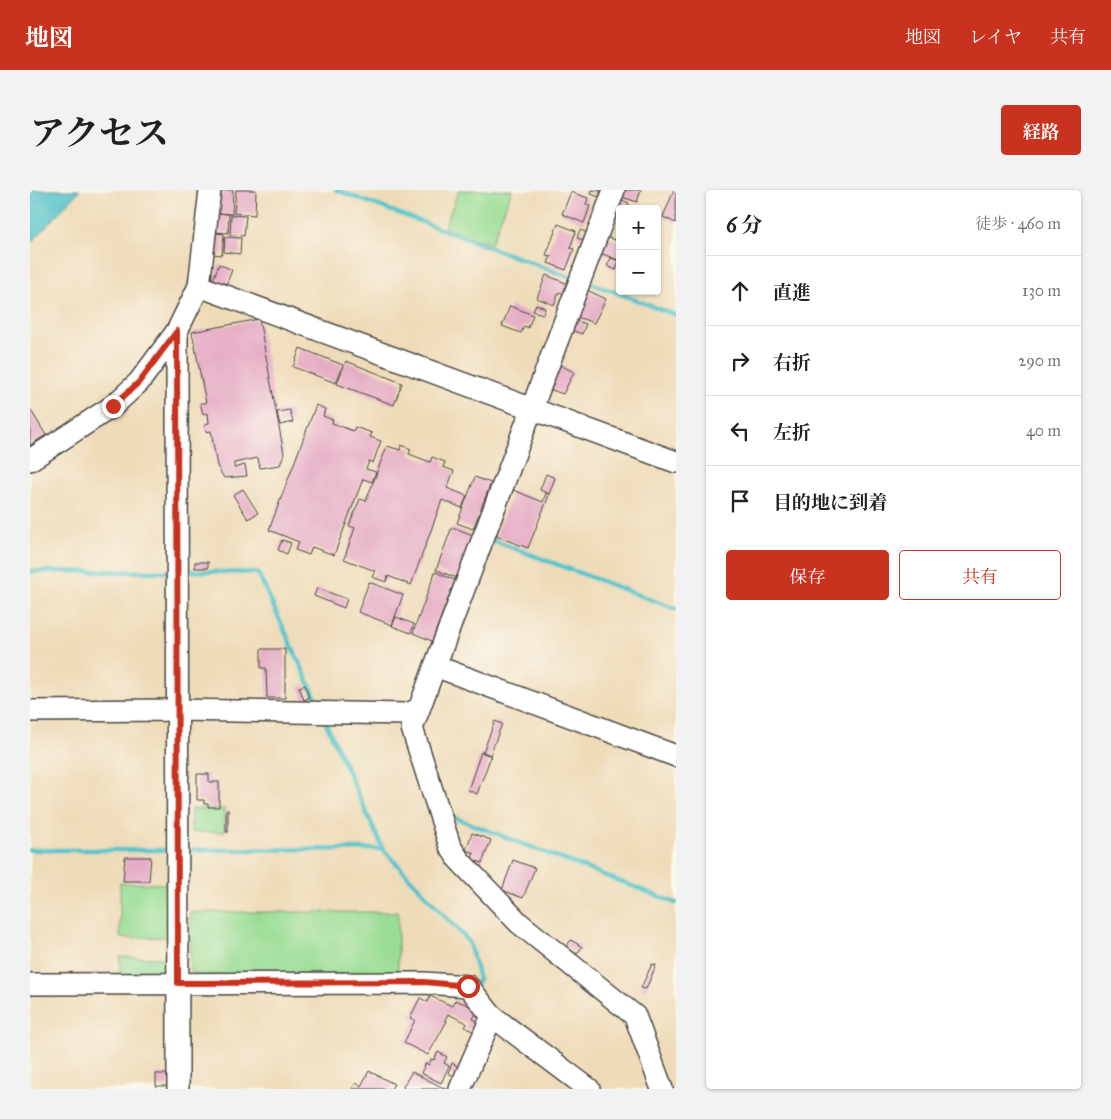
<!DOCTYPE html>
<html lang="ja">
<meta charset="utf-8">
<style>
body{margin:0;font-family:"IM FELL Great Primer","Noto Serif JP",serif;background:#f2f2f2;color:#202124}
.controls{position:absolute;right:15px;top:15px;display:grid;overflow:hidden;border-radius:5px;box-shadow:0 1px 4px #0004}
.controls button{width:45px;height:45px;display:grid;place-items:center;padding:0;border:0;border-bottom:1px solid #e0e0e0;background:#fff;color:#202124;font:25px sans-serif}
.stop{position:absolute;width:15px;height:15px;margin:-11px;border:4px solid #c8321e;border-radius:50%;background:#fff}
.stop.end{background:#c8321e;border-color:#fff;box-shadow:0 1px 5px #0008}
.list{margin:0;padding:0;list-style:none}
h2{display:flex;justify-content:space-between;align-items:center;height:65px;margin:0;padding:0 20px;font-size:21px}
h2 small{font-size:16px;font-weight:400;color:#757577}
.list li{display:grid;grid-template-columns:32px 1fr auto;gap:15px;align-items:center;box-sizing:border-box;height:70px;padding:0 20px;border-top:1px solid #e0e0e0}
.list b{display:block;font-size:19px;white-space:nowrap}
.list em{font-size:16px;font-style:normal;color:#757577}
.actions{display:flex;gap:10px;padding:15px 20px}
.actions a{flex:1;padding:11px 0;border:1px solid #c8321e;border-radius:5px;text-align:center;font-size:18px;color:#c8321e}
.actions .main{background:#c8321e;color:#fff}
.icon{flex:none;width:28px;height:28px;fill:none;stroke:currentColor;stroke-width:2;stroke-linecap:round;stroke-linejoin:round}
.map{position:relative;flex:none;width:646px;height:899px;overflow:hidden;border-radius:5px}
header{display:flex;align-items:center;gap:30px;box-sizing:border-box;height:70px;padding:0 25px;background:#c8321e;color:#fff}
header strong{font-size:24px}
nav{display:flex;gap:28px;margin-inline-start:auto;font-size:18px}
.intro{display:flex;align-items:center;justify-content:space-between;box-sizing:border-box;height:120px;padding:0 30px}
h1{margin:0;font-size:35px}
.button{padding:12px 22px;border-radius:5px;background:#c8321e;color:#fff;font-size:18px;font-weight:700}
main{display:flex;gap:30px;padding:0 30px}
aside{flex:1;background:#fff;border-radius:5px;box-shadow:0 1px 4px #0004}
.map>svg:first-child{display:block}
</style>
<header>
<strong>地図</strong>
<nav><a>地図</a><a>レイヤ</a><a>共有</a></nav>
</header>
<div class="intro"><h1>アクセス</h1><a class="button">経路</a></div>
<main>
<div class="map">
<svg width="646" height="899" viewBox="0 0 646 899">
<rect width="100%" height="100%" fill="#fbf7ec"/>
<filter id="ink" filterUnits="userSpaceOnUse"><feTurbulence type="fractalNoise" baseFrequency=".02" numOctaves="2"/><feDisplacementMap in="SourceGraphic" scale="10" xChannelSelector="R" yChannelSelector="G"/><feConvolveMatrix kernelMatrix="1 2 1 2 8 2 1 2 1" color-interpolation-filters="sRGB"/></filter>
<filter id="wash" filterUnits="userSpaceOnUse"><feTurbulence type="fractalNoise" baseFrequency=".0096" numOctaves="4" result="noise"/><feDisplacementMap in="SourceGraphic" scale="20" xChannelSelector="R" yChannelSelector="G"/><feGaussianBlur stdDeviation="1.12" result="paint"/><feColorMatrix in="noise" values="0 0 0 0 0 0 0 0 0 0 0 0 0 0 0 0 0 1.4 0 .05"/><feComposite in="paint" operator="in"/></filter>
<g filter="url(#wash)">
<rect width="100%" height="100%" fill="#eedcb9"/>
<g fill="#9add94" stroke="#628460">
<path d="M429,0H482L461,54L414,38Z"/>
<rect x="161" y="619" width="33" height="23"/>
<path d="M90,693L138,694V747L90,748Z"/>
<path d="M160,722H368V785H166L160,780Z"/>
<path d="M90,767L138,768V780L132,786H90Z"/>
</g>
<path fill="#55c3cb" stroke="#40777b" d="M0,0H50L0,54Z"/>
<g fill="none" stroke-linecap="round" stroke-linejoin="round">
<g stroke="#55c3cb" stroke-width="4.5">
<path d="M306,0L542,88"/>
<path d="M558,92L646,125"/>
<path d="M461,354L462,350L646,419"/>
<path d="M0,381L138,382"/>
<path d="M160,381L228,383L289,515"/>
<path d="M295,531L353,659L439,752L449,789L446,794"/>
<path d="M418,625L646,713"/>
<path d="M0,660H136"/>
<path d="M163,660L353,659"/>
</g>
</g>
<g id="blocks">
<g fill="#e6aec6">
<path d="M187,0H203L202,24L185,23Z"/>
<path d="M206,0H226L225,25L204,23Z"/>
<path d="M562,0L571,1L569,7L561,4Z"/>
<path d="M591,0H611L607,12L589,6Z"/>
<path d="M644,0H646V33L633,27Z"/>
<path d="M541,2L558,8L556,15L560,16L554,33L532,24Z"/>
<path d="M589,9L599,13L597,19H590V23L585,21Z"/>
<path d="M185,23L199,24L198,43L184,42Z"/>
<path d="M201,25L216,26L214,46L200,45Z"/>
<path d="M528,34L546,41L540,58L544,59L536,80L518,73L521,66L516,65Z"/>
<path d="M550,40L558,43L555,51L547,48Z"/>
<path d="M185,43L194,44L192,65L182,64Z"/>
<path d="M195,47L211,48L210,64L194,62Z"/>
<path d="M577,47L590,52L588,70L570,63Z"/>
<path d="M581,68L589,71L586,80L577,76Z"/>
<path d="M189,74L202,80L196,95L183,90Z"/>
<path d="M516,85L538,94L534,104L529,102L524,115L507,108Z"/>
<path d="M557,100L576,109L564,133L547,127Z"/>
<path d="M506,114L515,118L513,124L503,121Z"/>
<path d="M480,116L503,125L498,138L494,136L491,143L472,136Z"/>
<path d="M229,129L254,264L250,275L230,278L228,268L204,273V278L215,275L217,286L194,288L187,276L181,241L176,242L175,234L179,233L178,223L173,224L170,213H176L162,142Z"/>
<path d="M545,130L556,134L552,144L541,140Z"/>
<path d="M270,158L313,175L306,193L263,177Z"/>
<path d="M316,171L372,193L364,215L307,194Z"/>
<path d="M526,173L544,182L533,204L516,198Z"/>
<path d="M286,215L295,219L293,226L303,230L302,233L323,241L325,237L342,243L340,247L351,251L343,273L339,271L336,279L346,282L342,292L333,289L304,365L282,357L279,365L265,360L269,352L239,340Z"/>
<path d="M0,219L16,245L0,255Z"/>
<path d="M260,220L263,232L250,235L247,222Z"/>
<path d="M371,255L381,259L379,264L400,272L402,267L415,272L413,277L424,281L417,298L437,306L432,318L412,310L381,395L358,386L356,392L342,387L345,381L314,369L325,338L319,336L330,309L336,311L357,256L370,260Z"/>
<path d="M516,284L525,288L519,304L510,300Z"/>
<path d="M445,287L461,293L443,339L427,333Z"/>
<path d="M213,299L228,323L218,329L203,305Z"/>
<path d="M483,300L513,312L516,303L519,305L498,358L466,346Z"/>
<path d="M422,337L443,345L427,388L406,380Z"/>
<path d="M252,350L261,353L257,364L248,360Z"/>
<rect x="165" y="372" width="13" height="6"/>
<path d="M405,382L425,390L402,451L383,443Z"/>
<path d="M339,392L373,405L362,435L328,422Z"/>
<path d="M287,398L317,409L314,418L284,406Z"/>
<path d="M366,427L384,434L381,443L362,436Z"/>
<path d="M231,459H255V508H237L236,478H231Z"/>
<path d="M275,495L279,508L274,510L269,497Z"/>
<path d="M465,531L472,534L460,565L453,562Z"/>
<path d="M451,562L461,566L447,604L438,600Z"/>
<path d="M167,584H179V592H189V617H178V614H174V610H167Z"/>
<rect x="196" y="620" width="2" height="22"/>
<path d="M442,643L461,650L452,673L442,669L444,663L436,660Z"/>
<path d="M95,667H121L119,691H93Z"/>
<path d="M483,670L505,678L493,708L472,700Z"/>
<path d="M541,750L552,757L547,764L536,757Z"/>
<path d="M622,774L626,775L616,799L611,798Z"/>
<path d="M400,806L422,816L425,810L448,819L443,829L452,833L446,843L435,837L437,834L435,832L418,824L415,830L417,831L398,865L374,853L385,830L380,828L390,808L398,812Z"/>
<path d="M408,862L417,867L414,873L419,876L411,893L391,883L396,873L399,875L401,869L404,870Z"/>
<path d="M422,873L430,878L426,887L418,883Z"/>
<path d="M339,881L364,894L361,899H322L326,893L331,896Z"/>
<path d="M382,882L416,899H374L373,896Z"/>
<rect x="126" y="884" width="13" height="12"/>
</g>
</g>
</g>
<g filter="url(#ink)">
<use href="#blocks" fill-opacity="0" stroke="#484640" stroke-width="1"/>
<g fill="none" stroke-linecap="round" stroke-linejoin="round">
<g stroke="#484640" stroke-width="24">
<g id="minor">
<path d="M169,96L646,272"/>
<path d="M147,141L148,899"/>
<path d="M0,270L83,216L109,192L147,141L169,96L180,0"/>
<path d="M405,476L584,0"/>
<path d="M0,521L148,520L377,524L389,519"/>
<path d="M0,794L394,793L438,796L462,826L430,899"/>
<path d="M462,826L559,899"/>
<path d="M632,899L605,826L489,733L429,670L420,656L382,538L405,476L646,566"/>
</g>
</g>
<use href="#minor" stroke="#fff" stroke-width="21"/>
</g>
</g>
<g fill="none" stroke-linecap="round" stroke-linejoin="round" filter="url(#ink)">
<path stroke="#c8321e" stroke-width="6" d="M83,216L109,192L147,141L148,793L394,792L438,796"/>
</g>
</svg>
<div class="controls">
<button>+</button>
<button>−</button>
</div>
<div class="stop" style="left:438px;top:796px"></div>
<div class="stop end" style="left:83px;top:216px"></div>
</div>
<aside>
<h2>6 分<small>徒歩 · 460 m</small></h2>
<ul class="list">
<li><svg class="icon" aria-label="ahead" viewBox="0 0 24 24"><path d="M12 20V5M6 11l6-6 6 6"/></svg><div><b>直進</b></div><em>130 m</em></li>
<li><svg class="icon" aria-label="right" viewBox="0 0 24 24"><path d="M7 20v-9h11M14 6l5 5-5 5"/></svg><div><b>右折</b></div><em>290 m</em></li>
<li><svg class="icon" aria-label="left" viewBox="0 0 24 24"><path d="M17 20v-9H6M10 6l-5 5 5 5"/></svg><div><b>左折</b></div><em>40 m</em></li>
<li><svg class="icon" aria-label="arrive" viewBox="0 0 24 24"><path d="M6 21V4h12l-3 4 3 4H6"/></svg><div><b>目的地に到着</b></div></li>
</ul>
<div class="actions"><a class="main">保存</a><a>共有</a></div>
</aside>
</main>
